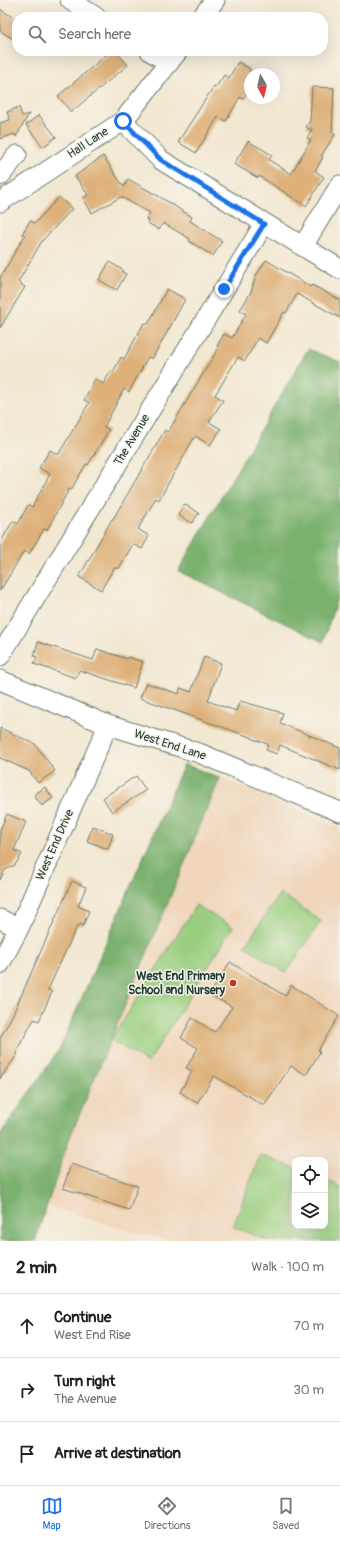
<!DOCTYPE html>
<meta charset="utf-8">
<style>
body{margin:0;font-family:Pangolin,sans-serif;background:#f6f6f6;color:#202124}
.controls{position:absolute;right:12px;bottom:12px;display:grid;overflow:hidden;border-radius:8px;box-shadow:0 4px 16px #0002}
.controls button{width:36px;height:36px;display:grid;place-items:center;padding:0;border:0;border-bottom:1px solid #e0e0e0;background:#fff;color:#202124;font:20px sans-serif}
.compass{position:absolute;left:244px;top:68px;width:36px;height:36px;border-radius:50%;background:#fff;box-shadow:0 4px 16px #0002;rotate:172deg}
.stop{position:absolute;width:12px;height:12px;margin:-9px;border:3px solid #1a73e8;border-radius:50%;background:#fff}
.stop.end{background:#1a73e8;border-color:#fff;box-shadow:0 1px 4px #0008}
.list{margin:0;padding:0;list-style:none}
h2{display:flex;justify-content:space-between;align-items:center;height:52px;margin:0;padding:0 16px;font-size:17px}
h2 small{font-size:13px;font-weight:400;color:#757577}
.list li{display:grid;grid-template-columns:26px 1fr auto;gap:12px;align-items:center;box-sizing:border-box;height:64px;padding:0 16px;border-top:1px solid #e0e0e0}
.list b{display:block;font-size:15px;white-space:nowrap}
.list p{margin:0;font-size:13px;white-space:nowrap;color:#757577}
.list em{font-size:13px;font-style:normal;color:#757577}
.icon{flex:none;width:22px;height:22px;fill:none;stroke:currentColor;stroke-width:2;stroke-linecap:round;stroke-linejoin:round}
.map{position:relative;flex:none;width:340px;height:1241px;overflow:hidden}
.search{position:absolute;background:#fff;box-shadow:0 4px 16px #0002;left:12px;right:12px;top:12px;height:44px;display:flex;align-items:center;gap:10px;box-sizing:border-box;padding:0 14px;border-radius:16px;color:#757577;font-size:15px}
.sheet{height:244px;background:#fff}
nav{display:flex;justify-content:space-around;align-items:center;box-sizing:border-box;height:56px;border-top:1px solid #e0e0e0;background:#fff;font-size:11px;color:#757577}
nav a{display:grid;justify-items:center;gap:2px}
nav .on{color:#1a73e8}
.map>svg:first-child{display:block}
</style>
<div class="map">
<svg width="340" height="1241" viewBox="0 0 340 1241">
<rect width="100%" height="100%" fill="#f7f3e8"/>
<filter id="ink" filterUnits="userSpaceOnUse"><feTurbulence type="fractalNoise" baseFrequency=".025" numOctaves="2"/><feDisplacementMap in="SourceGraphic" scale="8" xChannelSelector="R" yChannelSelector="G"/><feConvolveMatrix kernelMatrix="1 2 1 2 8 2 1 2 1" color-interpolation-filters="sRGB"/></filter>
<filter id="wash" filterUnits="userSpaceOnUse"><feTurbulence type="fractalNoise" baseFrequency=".012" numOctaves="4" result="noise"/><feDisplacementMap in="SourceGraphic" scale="16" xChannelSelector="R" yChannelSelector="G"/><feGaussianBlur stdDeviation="0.9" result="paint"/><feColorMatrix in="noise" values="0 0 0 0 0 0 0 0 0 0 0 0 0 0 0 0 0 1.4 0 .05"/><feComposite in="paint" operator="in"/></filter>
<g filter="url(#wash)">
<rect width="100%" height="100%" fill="#f2e8d2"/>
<path fill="#f0d6bc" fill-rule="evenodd" d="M202,770L340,829V1241H170L125,1230L48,1206L70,1137ZM295,1160H325V1226H295Z"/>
<g fill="#99ce7f" stroke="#5c865a">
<path d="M280,893L321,921L286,973L245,946Z"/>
<path d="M196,905L233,927L148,1063L111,1040Z"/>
<path d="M260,1155L295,1168V1226H325V1180L340,1186V1241H269L233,1227Z"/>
</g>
<g fill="#7ab16e" stroke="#4c7751">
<path d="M308,349L340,362V589L323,642L178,571Z"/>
<path d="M184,764L220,778L70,1137L35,1241H0V1135L60,1048Z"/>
</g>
<g id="blocks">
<g fill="#deb17a">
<path d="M0,9L17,20V41L0,31Z"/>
<path d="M111,51H116L128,65L71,112L58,96Z"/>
<path d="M238,62L250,69V87L243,99L240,97L226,121L218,117L196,153L178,142L214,86L216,87L224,75L229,78Z"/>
<path d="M312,87L334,88L332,132L335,134L321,156L323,157L315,171L324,177L306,206L259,176L258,178L234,164L248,141L272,155L269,160L291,174L311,140L307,138L312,130L306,127L310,121Z"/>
<path d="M19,107L22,116L29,114L16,137L15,134L0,139V123L10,120L7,112Z"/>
<path d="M39,115L56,137L43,147L26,125Z"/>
<path d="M103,156L124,187L128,179L160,197L192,217L190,221L222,241L213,256L189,241L190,239L163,223L159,230L148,223L149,221L146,219L150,213L121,197L92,213L83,198L88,195L75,176Z"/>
<path d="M59,197L72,209L42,241L18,282L25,287L0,328V278L25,235L22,234L30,221L35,223Z"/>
<path d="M266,260L311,287L312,285L340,300V318L297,294L286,313L284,312L266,343L258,338L245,361L238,357L215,395L223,400L209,422L221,429L210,445L195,436L159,500L156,498L138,529L149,536L142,549L133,544L119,568H114L101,590L79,577L112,519H113L165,430L168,432L219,347L217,346L224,334L232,338L246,314L240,310L251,292L256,276Z"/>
<path d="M109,262L123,270L122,272L126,274L117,290L99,280Z"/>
<path d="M167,289L185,299L174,320L152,359L148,357L129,392L124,389L104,427L109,430L88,465L86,464L71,490L69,489L47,530L44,529L29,554L24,551L0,591V543L13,521L18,524L28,505L32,507L50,474L39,468L50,450L58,455L89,403L84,400L95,379L103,384L111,371L113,372L121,357L124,359L144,323L148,324Z"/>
<path d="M184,504L199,513L192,523L178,515Z"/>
<path d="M38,642L93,660L97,649L127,659L128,657L143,662L134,688L79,670L76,678L34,664L37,657L34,656Z"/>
<path d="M204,657L221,663L208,701L236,711L240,701L283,713L280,723L340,748V770L280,745L277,754L266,750L268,744L253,739V738L140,698L146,683L179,694L180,688L191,692Z"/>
<path d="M0,728L35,744L55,771L38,783L29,771L0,758Z"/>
<path d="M136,776L146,790L112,812L103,798Z"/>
<path d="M45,787L53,798L42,806L34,795Z"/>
<path d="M7,814L26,822L14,850L22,854L15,865L5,870L0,880V830Z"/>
<path d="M93,826L113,834L108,849L87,841Z"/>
<path d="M72,881L86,887L78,906L89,911L83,926L80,924L79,926H77L48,990L52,992L39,1021L34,1019L16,1052L18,1053L0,1079V1038L13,1014Z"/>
<path d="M230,962L285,996L291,985L339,1016L318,1050L320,1052L306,1075L291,1066L264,1105L214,1076L197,1103L180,1092L192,1071L186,1068L198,1048L181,1038L192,1018L215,1032L232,1007L210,994Z"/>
<path d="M71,1164L138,1186L129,1210L63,1188Z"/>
</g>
</g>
</g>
<g filter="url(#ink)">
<use href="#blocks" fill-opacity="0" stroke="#69796b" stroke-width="1"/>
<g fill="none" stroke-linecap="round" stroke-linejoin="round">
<g stroke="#69796b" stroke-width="21">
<g id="minor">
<path d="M70,0L96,17"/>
<path d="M202,17L215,0"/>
<path d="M150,51L169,63"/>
<path d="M123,121L161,160L340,269"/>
<path d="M0,176L17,155"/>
<path d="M0,202L123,121L178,51"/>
<path d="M303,246L340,185"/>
<path d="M0,656L264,224"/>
<path d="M0,680L108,725L199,753L340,812"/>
<path d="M0,919L19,928"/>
<path d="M0,964L19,928L108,725"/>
</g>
</g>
<use href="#minor" stroke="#fff" stroke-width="19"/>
</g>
</g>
<g fill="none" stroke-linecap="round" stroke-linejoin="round" filter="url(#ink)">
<path stroke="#1a73e8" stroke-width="5" d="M123,121L161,160L264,224L224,289"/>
</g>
<circle fill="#c8321e" stroke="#f7f3e8" stroke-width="1.5" cx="233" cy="983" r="4"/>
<g text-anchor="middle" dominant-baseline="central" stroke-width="3" stroke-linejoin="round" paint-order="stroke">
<g font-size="12" fill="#1f3d34" stroke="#f7f3e8">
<text transform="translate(88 143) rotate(-33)">Hall Lane</text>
<text transform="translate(132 440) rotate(-59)">The Avenue</text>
<text transform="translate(170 745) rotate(18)">West End Lane</text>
<text transform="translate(55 845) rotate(-66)">West End Drive</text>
</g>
<g font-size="12" font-weight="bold" fill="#1f3d34" stroke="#f7f3e8" text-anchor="end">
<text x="225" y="976">West End Primary<tspan x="225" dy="14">School and Nursery</tspan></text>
</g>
</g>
</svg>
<div class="controls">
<button><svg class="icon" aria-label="locate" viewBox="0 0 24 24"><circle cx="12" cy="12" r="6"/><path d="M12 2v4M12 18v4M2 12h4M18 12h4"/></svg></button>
<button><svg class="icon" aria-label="layers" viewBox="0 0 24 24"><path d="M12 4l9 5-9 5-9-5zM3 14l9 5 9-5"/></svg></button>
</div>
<svg class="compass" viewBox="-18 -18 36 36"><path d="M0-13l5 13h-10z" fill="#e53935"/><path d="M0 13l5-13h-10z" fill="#757577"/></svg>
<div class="stop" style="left:123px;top:121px"></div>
<div class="stop end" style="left:224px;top:289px"></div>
<div class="search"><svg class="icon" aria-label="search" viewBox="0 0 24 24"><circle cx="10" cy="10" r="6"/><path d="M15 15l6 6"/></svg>Search here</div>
</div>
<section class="sheet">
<h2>2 min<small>Walk · 100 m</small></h2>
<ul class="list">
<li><svg class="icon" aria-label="ahead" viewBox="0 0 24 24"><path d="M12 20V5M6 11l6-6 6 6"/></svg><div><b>Continue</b><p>West End Rise</p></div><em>70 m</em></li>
<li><svg class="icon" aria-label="right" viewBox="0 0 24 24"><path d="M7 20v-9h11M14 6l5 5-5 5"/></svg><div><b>Turn right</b><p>The Avenue</p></div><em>30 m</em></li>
<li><svg class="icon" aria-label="arrive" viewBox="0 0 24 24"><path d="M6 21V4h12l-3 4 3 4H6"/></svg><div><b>Arrive at destination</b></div></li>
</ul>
</section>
<nav>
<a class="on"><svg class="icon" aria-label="map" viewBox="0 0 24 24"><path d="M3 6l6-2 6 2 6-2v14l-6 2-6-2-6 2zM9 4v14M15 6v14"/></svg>Map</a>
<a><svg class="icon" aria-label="directions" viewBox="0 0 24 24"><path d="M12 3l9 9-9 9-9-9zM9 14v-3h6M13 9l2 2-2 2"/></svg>Directions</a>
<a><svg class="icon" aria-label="saved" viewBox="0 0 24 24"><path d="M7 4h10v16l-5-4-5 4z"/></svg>Saved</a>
</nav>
